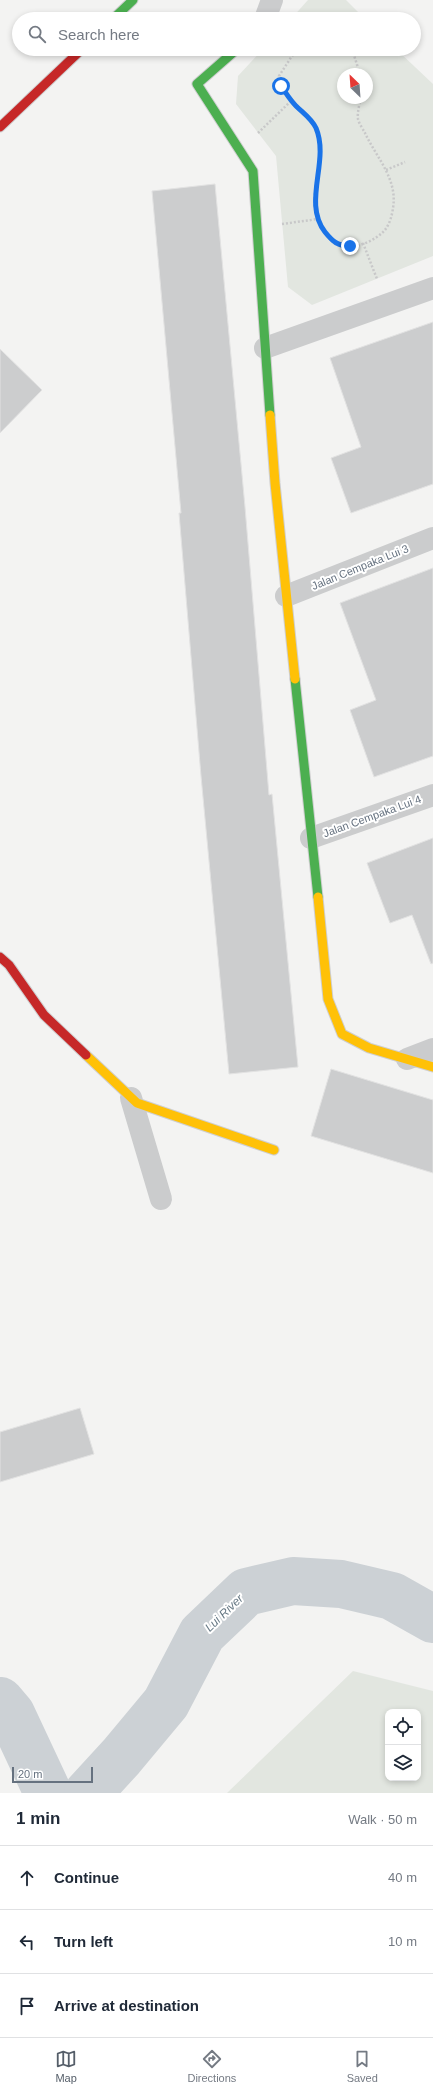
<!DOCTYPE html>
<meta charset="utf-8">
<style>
body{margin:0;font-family:Helvetica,sans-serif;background:#f2f2f3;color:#1f2937}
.controls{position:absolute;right:12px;bottom:12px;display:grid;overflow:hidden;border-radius:8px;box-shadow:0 2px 6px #0003}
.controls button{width:36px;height:36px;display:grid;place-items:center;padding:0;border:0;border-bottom:1px solid #e0e1e3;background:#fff;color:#1f2937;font:20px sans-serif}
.compass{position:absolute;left:337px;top:68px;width:36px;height:36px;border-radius:50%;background:#fff;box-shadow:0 2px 6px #0003;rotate:335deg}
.scale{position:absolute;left:12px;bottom:10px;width:81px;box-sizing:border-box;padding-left:4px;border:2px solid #65717f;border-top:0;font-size:11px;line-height:14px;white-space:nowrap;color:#65717f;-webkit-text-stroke:3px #fff;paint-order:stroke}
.stop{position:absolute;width:12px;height:12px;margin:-9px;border:3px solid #1a73e8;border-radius:50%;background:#fff}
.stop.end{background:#1a73e8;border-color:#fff;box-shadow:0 1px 4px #0008}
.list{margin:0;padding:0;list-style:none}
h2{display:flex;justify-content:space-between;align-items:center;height:52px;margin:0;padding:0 16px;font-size:17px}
h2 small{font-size:13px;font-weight:400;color:#747a83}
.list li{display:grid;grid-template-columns:26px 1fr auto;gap:12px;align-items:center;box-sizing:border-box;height:64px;padding:0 16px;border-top:1px solid #e0e1e3}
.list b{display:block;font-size:15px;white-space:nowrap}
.list em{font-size:13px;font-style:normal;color:#747a83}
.icon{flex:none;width:22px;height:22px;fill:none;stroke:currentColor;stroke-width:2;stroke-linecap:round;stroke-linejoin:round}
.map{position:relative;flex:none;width:433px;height:1793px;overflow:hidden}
.search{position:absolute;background:#fff;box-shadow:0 2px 6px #0003;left:12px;right:12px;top:12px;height:44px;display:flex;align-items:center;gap:10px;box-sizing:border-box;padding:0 14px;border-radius:22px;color:#747a83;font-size:15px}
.sheet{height:244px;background:#fff}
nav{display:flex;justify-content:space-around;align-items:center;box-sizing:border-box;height:56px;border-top:1px solid #e0e1e3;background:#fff;font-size:11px;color:#747a83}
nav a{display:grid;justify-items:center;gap:2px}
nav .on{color:#555e69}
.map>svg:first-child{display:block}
</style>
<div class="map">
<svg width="433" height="1793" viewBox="0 0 433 1793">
<rect width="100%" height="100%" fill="#f3f3f2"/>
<g fill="#e2e6e0" fill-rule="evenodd">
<path d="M308,0H346L365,19H291Z"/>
<path d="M263,49H396L433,84V256L312,305L288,287L276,156L236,104L238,76ZM343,74H367V98H343Z"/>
<path d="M353,1671L433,1691V1793H227ZM388,1712H418V1778H388Z"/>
</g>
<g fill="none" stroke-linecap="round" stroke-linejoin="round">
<g stroke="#ccd1d5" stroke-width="48">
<path d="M0,1701L11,1714L48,1793"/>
<path d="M88,1793L121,1757L166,1703L202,1634L246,1592L293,1581L341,1584L392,1596L433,1619"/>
</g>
</g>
<g fill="#cccdce" stroke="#e2e2e2">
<path d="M215,184L245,507L269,795L272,794L298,1067L229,1074L201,776L179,513H181L152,191Z"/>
<path d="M433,322V484L351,513L331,458L361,447L330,358Z"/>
<path d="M0,349L42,390L0,433Z"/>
<path d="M433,568V756L374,777L350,710L376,700L340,603Z"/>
<path d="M433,838V963L431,964L412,915L390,923L367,863Z"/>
<path d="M331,1069L433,1100V1173L311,1136Z"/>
<path d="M80,1408L94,1454L0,1482V1432Z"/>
</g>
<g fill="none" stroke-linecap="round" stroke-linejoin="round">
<g stroke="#cfcfd0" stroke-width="11">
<g id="fast">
<path d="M113,19L133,0"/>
<path d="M237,49L197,84L253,171L270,415"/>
<path d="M295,679L318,897"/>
</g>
</g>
<g stroke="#cfcfd0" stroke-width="11">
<g id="slow">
<path d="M270,415L275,483L295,679"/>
<path d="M318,897L328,999L342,1034L369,1048L433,1067"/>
<path d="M86,1055L137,1103L274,1150"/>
</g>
</g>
<g stroke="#cfcfd0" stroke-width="11">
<g id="jam">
<path d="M0,127L82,49"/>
<path d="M0,957L9,965L44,1015L86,1055"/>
</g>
</g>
<g stroke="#c8c8c9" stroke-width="2.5" stroke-dasharray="2 2" stroke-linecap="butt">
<path d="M299,49L292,56L279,76C284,100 305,108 315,127C330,155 303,200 321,226C324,232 329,239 334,243C348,252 371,243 382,233C389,227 392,216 393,208C398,179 376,157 365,133C363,129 359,124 358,119C357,112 360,105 360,98"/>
<path d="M352,49L360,74"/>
<path d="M258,133L291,101"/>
<path d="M386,170L405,162"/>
<path d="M282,224L318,219"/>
<path d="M363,243L377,279"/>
</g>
<g stroke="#cbcccd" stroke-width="22">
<path d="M265,19L272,0"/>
<path d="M265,348L433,288"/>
<path d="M286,596L433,538"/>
<path d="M311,838L433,795"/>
<path d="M407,1059L433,1049"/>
<path d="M131,1098L161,1199"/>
</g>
<use href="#fast" stroke="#4caf50" stroke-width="9"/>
<use href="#slow" stroke="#ffc107" stroke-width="9"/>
<use href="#jam" stroke="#c62828" stroke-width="9"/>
</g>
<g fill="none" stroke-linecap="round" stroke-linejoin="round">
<path stroke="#1a73e8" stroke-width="5" d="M281,86C286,93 290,100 296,106C303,113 311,118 316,128C330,161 302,202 325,232C333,242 338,246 350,246"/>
</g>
<g text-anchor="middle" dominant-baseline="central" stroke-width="4" stroke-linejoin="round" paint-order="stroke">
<g font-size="11" fill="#65717f" stroke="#fff">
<text transform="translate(360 567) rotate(-22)">Jalan Cempaka Lui 3</text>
<text transform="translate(372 816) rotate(-20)">Jalan Cempaka Lui 4</text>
</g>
<g font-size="12" font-style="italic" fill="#667884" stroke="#fff">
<text transform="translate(224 1613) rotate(-44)">Lui River</text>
</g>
</g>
</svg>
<div class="controls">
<button><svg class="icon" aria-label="locate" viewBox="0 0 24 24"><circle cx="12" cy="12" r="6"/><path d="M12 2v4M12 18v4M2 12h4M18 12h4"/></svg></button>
<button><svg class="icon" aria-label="layers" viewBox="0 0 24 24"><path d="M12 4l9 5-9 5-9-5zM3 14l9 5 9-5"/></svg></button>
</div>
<svg class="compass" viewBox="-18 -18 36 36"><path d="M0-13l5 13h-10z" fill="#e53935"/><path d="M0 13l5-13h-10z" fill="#747a83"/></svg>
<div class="scale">20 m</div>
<div class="stop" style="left:281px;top:86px"></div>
<div class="stop end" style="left:350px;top:246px"></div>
<div class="search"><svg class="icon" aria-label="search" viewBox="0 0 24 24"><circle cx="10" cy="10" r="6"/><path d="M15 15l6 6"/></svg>Search here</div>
</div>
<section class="sheet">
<h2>1 min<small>Walk · 50 m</small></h2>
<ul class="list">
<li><svg class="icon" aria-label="ahead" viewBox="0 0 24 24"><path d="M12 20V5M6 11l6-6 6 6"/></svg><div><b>Continue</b></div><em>40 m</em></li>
<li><svg class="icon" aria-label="left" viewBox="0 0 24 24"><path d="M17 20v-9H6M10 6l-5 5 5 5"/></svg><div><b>Turn left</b></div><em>10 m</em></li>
<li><svg class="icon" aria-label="arrive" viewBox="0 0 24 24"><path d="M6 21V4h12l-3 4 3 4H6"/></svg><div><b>Arrive at destination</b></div></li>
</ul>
</section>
<nav>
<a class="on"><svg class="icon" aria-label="map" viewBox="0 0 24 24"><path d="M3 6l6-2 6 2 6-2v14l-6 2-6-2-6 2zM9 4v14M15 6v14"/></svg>Map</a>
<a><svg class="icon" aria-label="directions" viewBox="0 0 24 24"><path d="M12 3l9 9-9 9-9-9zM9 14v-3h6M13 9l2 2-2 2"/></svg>Directions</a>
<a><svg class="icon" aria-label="saved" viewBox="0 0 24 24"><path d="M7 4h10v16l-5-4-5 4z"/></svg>Saved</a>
</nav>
